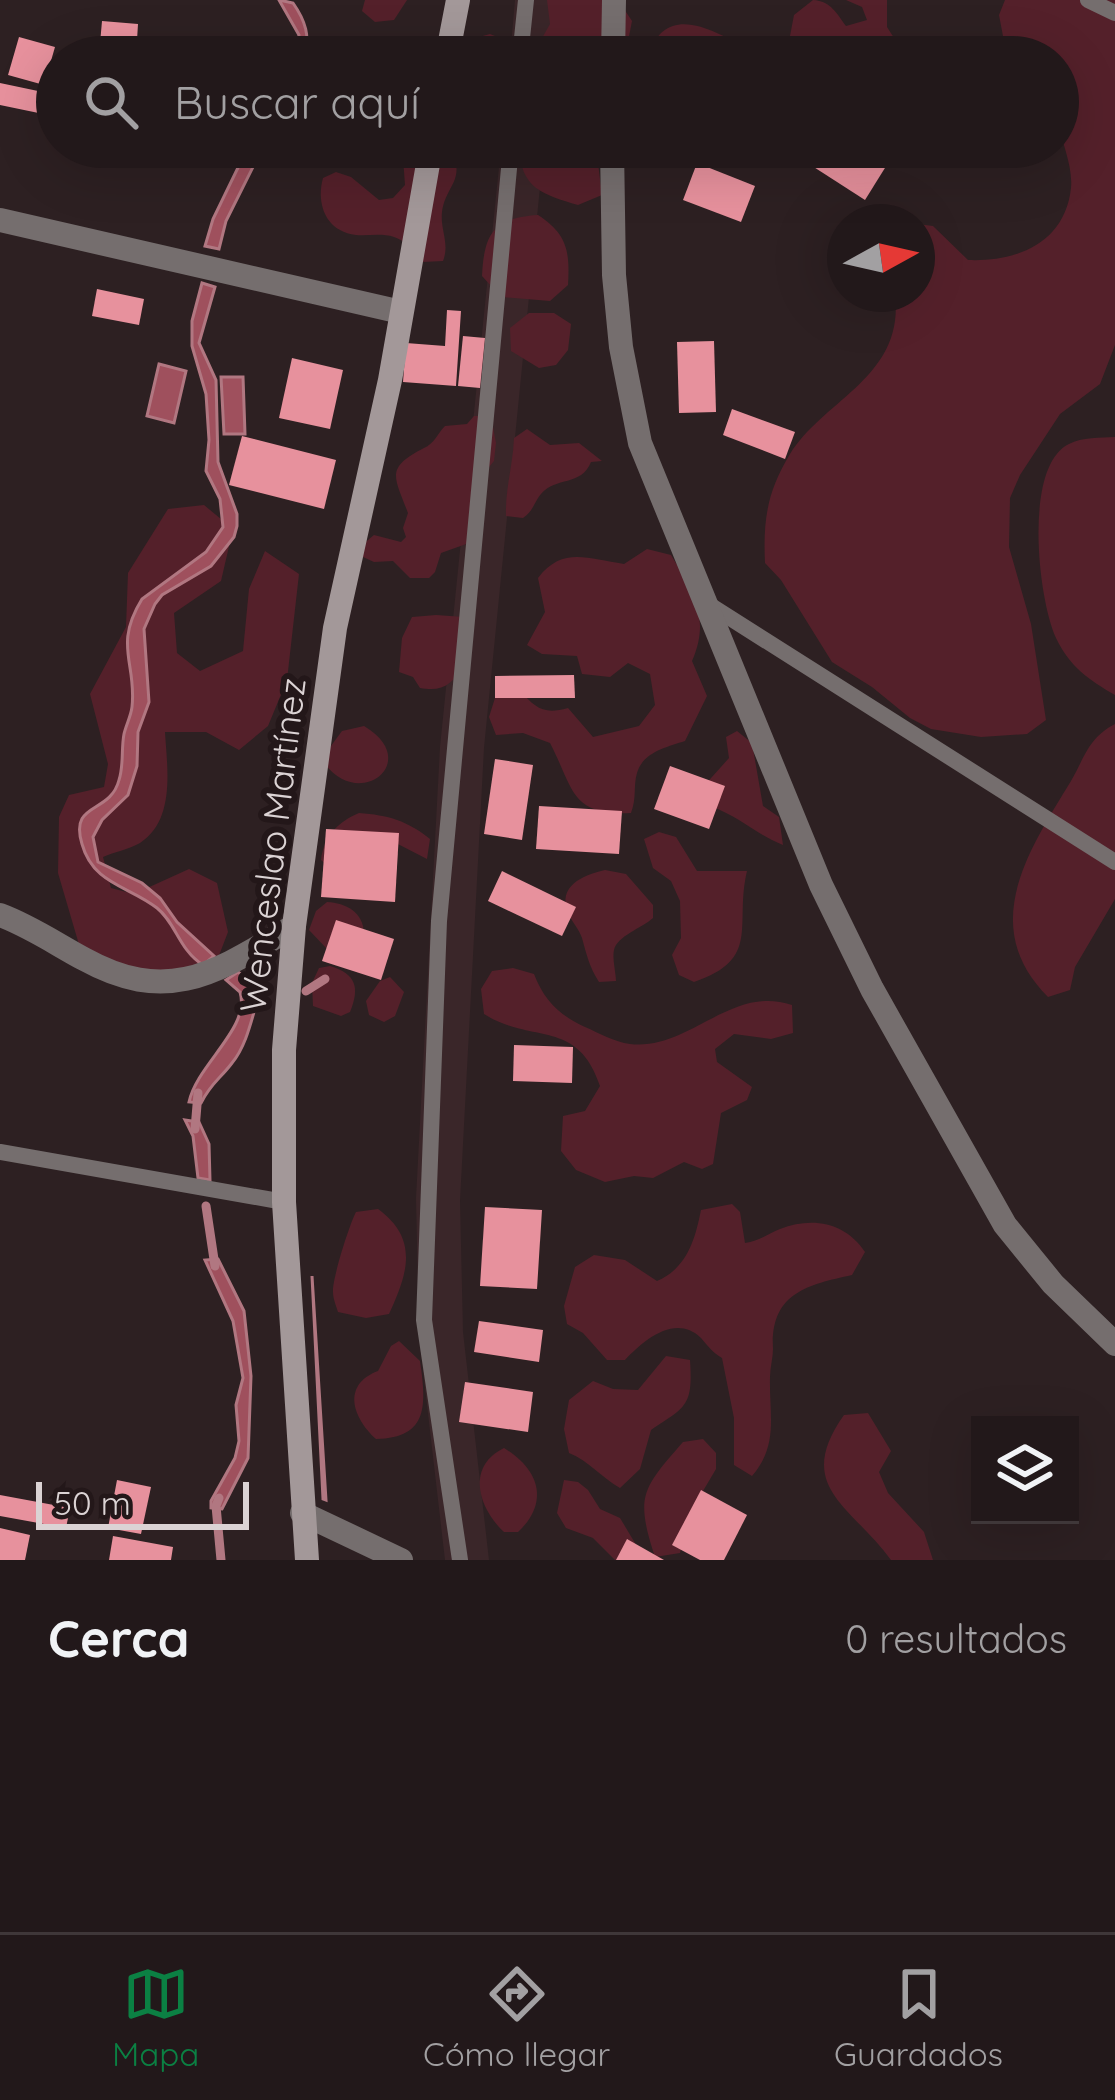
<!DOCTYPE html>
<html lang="es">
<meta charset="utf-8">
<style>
body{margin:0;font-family:Quicksand,sans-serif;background:#2e2527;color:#f1f3f6}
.controls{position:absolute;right:36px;bottom:36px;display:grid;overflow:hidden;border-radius:0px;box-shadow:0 12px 48px #0002}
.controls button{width:108px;height:108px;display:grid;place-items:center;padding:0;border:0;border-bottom:3px solid #3f3739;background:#22181a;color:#f1f3f6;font:60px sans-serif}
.compass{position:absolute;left:827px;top:204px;width:108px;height:108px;border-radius:50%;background:#22181a;box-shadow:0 12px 48px #0002;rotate:82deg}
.scale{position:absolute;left:36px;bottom:30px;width:213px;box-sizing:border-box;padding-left:12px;border:6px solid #dbd3d4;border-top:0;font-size:33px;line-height:42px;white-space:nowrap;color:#dbd3d4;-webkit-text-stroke:9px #231719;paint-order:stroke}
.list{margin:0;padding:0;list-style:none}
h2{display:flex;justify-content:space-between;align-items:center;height:156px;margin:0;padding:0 48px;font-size:51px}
h2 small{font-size:39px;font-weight:400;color:#a2a0a2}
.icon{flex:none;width:66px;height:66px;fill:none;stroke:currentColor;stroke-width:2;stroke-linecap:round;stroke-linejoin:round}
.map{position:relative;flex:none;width:1115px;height:1560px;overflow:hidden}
.search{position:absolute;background:#22181a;box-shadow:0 12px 48px #0002;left:36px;right:36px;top:36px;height:132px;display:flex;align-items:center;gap:30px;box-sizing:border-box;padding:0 42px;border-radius:66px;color:#a2a0a2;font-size:45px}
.sheet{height:372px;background:#22181a}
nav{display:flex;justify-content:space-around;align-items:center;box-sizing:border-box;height:168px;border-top:3px solid #3f3739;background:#22181a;font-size:33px;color:#a2a0a2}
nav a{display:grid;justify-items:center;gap:6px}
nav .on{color:#0b8043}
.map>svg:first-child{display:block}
</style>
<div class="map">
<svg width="1115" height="1560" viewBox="0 0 1115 1560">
<rect width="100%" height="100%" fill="#2d2022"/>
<g fill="#3a2629">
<path d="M515,0H559L553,57H510Z"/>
<path d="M501,147H544L484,748L460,1201L463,1332L489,1560H445L419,1336L416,1198L440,747Z"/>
</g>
<g fill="#54202a">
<path d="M365,0H407L394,20L375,22L362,11Z"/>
<path d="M547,0H618L632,21L625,57L532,56L550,24Z"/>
<path d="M813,0C831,1 837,14 846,26L867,20L862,7L846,0H887V27L896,41L897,57H648C665,0 714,30 753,52L781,48L790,36L794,15Z"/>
<path d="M1005,0H1115V345L1100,384L1060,414L1020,475L1010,498L1009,547L1031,624L1046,720L1027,734L981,737L931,729L910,718L872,687L832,662L781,580L765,563C763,520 767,492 790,454C824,399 905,377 895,294H917V224L933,226L968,260C1017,262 1065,243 1071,188C1073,166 1062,143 1058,123C1054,103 1058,78 1058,57H1007L999,15Z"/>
<path d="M490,34L507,41L501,57H473L472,39Z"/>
<path d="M392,147H450C467,181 446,184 442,212C440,230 450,243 443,261L422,262C414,252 407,241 394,237C382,233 368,236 356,235C325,231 316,203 323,178L336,172L351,177L379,200L393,198L405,185L403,158Z"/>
<path d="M520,147H596L602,195L578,205C544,195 519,188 520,147Z"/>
<path d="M538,215C567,234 570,251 568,285L550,301L501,297L482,276C484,233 494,218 538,215Z"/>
<path d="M529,313H554L571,324L568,350L556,365L539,368L511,351L510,328Z"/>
<path d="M474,416H484L492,422L496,443L494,461L485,472L469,543L441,553L435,572L429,578H410L393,561L374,562L363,557L362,545L374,535L401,542L406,537L403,528L408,513C394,476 385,468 424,448C434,444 438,433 445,426L467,424Z"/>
<path d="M527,429L550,445L579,443L602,461L591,462C581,487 556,476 541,494C533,504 534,510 523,518L506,516C505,489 513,465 514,438Z"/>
<path d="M1115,437V695C1089,680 1069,666 1056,638C1038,599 1023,466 1069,444C1082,437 1101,438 1115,437Z"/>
<path d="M204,505L233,529L221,581L174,613L177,653L200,671L243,651L249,589L265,551L299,574L287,680L268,726L239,750L206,732H165C167,767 176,820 140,843C130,849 114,852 103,857L111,888L134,894L189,869L217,883L228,932L213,971L112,974L80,948L58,873L59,817L69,795L104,787L108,764L90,694L126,627L128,573L168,509Z"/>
<path d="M647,549L671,555C693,591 711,618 692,661L707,696L685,741C667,747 643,752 637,773C633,787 637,797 631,813C570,816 574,789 550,743L523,733L496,735L489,717L495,698L519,690C536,708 543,715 568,708L593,737L639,726L655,705L650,674L628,663L610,677L582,674L577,656L542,654L527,645L545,612L538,578C563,546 587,559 624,564Z"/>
<path d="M436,615L464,617L465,666C451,684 444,692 420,688L413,677L399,672L402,638L412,617Z"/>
<path d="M1115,724V899L1075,967L1070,990L1048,997C977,926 1029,850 1071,781C1085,757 1088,738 1115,724Z"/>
<path d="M364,726C423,761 360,811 325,764L328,750L342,731Z"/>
<path d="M737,731L752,743L763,806L779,817L783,845C755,834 739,816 710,806L703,787L729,758L726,737Z"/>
<path d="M359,813C388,815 408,821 430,839L427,859L392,841L338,874L321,860C324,836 338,822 359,813Z"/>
<path d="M659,832L676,837L697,871H747C734,925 762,959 694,982L679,975L672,955L681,938L680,901L671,881L653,868L644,839Z"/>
<path d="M605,870L626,874L653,905V918C642,928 617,936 614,950C612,958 616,973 616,981L599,982C589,966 587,956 582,938C579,929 572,922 568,913C557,886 583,875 605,870Z"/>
<path d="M327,902C346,903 363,912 364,933L328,950L309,930L316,911Z"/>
<path d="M330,966C356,974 360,987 350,1012L341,1016L313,1006L312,983L319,968Z"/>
<path d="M513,968L534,974C544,1000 559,1015 585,1027C599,1033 614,1042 630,1044C689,1051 731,984 792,1005L793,1033L771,1039L734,1034L715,1049L717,1062L752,1087L747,1100L721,1113L713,1164L702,1169L684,1162L653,1178L634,1176L605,1182L576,1170L561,1151L563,1116L585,1111L600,1086C577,1018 533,1045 484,1014L481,989L492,971Z"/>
<path d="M390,977L404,992L395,1016L384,1022L369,1015L366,1001L380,981Z"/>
<path d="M732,1204L740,1212L745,1243C759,1241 768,1234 780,1229C813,1216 846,1223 865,1252L852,1275C806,1285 770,1294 773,1349C773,1358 770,1367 770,1377C769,1415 779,1445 752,1476L734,1465V1418L722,1358C712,1352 708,1346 701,1338C675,1313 643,1341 625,1360H607L583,1333L567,1324L564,1306L575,1267L594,1255L625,1260L657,1281C687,1268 695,1240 701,1210Z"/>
<path d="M378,1209C419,1239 408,1273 389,1314L366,1318L338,1312C336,1305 333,1299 333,1292C332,1279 350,1223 356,1212Z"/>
<path d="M399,1341L420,1361C426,1403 430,1438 376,1439C353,1418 341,1385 378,1371L391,1346Z"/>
<path d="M666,1356L690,1360C693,1406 687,1406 651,1430L640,1469L620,1488C601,1477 589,1461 569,1453L564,1429L569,1400L593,1381L613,1389L638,1390Z"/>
<path d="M868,1413L891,1451L879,1472L888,1493L924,1532L933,1560H891C851,1505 793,1487 844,1415Z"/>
<path d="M703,1439L716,1453V1469L690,1513L680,1553L655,1557C635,1496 642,1489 683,1442Z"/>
<path d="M504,1448C539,1469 550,1502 518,1532H504C479,1509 465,1467 504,1448Z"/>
<path d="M564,1480L578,1482L588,1490L600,1509L620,1518L638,1548L633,1560H615L593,1538L566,1528L557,1513Z"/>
</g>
<g fill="#9f505d" stroke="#b17781" stroke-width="3">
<path d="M279,0L293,3C305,20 311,37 304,57H294L299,35Z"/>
<path d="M248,147H263L226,221L219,249L205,246L213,219Z"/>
<path d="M202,283L215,287L199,343L216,380L218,462L237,514V526L234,537L211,566L162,595L155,604L144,629L149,702L138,732L137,766L128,795L102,820L93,837L98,862L142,883L160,898L177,922L214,956L203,965C179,950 176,923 157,908C129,886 93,884 82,844C69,801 110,815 119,780C124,765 121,749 124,734C126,725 131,716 132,707C137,663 113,646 142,599L206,552L223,527L220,499L206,471L209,440L206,394L192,346V321Z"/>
<path d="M159,364L186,371L174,423L147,416Z"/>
<path d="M221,377H243L245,434H224Z"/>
<path d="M238,972L255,985L259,995C252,1017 247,1045 232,1063C220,1079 211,1083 201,1103L189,1102C197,1064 251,1028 240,992L226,980Z"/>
<path d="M185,1120L199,1122L209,1144L210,1180L198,1178L193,1136Z"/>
<path d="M218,1259L244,1311L251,1376L248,1458L222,1509L211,1508V1501L235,1458L239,1441L236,1405L243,1378L233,1321L205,1260Z"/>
<path d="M312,1276L326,1500L323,1499Z"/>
</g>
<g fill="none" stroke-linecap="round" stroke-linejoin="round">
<g stroke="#b17781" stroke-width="9">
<path d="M306,991L325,979"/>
<path d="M195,1129L198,1093"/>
<path d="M206,1206L215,1266"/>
<path d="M219,1498L216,1506L221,1560"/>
</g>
</g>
<g fill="#e7919d">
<path d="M102,21L138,24L136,57L99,55Z"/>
<path d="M19,37L55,47L44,85L8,75Z"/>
<path d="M0,83L57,95L53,116L0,105Z"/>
<path d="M796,147H898L865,200L792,153Z"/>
<path d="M697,163L755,186L741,222L683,200Z"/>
<path d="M97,289L144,299L139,325L92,316Z"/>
<path d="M447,310L461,311L456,386L403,382L406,343L445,346Z"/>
<path d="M463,336L485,338L480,388L458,386Z"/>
<path d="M714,341L716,412L679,413L677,342Z"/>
<path d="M292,358L343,370L330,429L279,418Z"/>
<path d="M732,409L795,432L785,459L723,435Z"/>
<path d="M242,436L336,460L324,509L229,485Z"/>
<path d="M574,675L575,698H495V676Z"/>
<path d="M495,759L533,765L522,840L484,834Z"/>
<path d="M670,766L725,786L709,829L654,809Z"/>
<path d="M539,806L622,811L619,854L536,849Z"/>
<path d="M326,829L399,833L395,902L321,897Z"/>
<path d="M502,871L576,907L562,936L488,901Z"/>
<path d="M336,920L394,939L381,980L322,961Z"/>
<path d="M514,1045L573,1047L572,1083L513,1081Z"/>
<path d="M485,1207L542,1210L537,1289L480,1286Z"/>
<path d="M479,1321L543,1330L539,1362L474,1352Z"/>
<path d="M465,1382L533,1392L528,1432L459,1422Z"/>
<path d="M117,1480L151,1487L141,1534L108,1528Z"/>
<path d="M701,1490L747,1515L724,1560H700L672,1545Z"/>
<path d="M0,1495L70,1508L66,1528L0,1516Z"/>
<path d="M0,1528L30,1535L25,1560H0Z"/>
<path d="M113,1536L173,1547L171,1560H109Z"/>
<path d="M627,1539L664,1560H616Z"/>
</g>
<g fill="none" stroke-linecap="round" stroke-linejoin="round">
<g stroke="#756e6e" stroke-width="16">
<path d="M1088,0L1115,13"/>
<path d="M520,57L526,0"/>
<path d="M705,602L1115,862"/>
<path d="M0,1152L284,1202"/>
<path d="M460,1560L424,1320L439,921L511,147"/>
</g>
<g stroke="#756e6e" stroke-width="24">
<path d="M0,220L401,312"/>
<path d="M0,915C30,926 56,944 84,959C171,1007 219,970 294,926"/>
<path d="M302,1513L401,1560"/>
</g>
<g stroke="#756e6e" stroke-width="24">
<path d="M613,57L614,0"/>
<path d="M612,147L614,275L621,347L640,443L821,885L872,989L1005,1225L1053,1284L1115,1344"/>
</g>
<g stroke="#a39899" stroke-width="24">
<path d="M447,57L458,0"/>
<path d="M307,1560L284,1202V1050L294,926L335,628L390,380L431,147"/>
</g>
</g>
<g text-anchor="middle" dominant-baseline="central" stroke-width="12" stroke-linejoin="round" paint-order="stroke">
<g font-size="36" fill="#dbd3d4" stroke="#231719">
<text transform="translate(272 845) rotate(-83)">Wenceslao Martínez</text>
</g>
</g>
</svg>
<div class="controls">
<button><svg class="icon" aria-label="layers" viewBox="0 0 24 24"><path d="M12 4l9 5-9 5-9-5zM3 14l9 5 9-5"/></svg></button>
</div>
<svg class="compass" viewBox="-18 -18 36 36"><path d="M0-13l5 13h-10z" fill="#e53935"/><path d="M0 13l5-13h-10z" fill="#a2a0a2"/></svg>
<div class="scale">50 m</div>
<div class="search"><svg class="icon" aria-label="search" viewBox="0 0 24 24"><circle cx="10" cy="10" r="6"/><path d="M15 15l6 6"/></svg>Buscar aquí</div>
</div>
<section class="sheet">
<h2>Cerca<small>0 resultados</small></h2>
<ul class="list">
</ul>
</section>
<nav>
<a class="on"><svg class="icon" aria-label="map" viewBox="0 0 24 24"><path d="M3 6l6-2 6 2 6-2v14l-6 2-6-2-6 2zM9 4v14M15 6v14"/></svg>Mapa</a>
<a><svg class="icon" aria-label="directions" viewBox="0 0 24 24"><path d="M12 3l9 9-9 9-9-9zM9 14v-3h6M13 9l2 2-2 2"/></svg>Cómo llegar</a>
<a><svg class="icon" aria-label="saved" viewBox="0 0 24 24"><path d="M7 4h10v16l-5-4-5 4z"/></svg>Guardados</a>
</nav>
